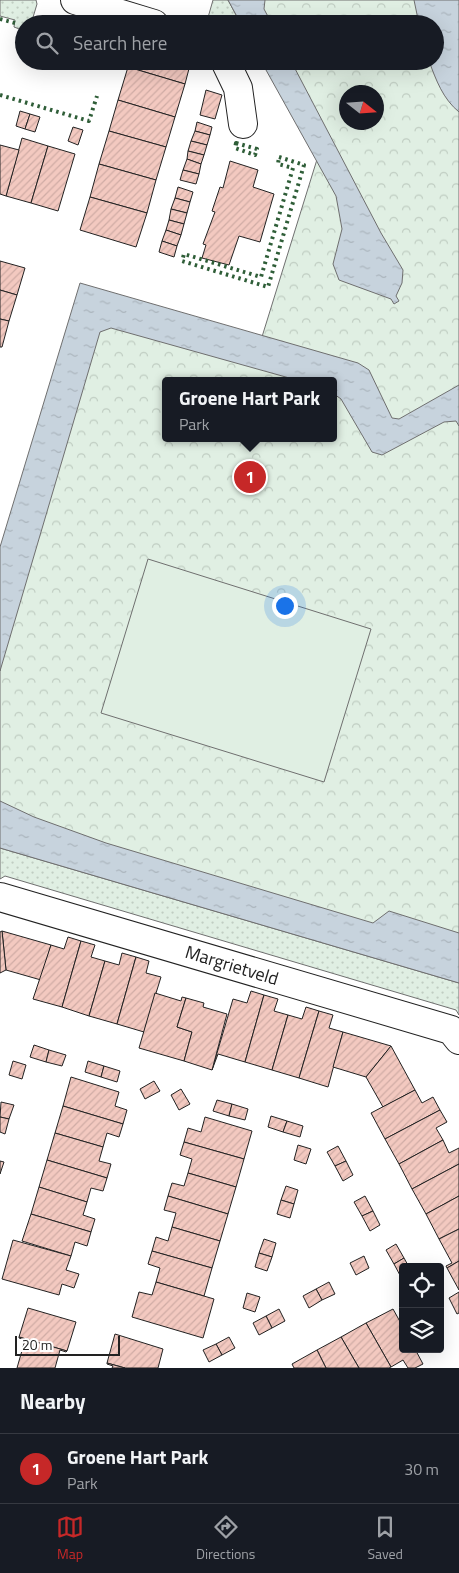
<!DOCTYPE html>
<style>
body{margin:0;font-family:"Titillium Web",sans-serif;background:#242831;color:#f1f3f6}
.controls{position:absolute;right:15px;bottom:15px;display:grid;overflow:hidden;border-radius:5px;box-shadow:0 5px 20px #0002}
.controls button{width:45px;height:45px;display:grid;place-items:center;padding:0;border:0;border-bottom:1px solid #363941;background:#171b24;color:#f1f3f6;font:25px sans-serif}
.compass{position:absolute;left:339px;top:85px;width:45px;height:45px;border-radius:50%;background:#171b24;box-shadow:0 5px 20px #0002;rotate:107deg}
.scale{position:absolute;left:15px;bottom:12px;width:105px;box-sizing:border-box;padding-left:5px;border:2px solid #222;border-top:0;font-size:14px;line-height:18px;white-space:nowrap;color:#222;-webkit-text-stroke:4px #fff;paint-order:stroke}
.you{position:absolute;left:284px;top:605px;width:18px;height:18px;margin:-12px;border:4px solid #fff;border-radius:50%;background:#1a73e8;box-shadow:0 0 0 8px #1a73e833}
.badge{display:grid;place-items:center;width:32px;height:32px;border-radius:50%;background:#c62828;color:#fff;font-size:16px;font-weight:700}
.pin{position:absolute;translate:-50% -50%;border:2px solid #fff;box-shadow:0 1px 5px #0006}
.popup{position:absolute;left:162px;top:377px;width:175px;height:65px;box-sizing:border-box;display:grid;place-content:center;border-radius:5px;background:#171b24;filter:drop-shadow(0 1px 4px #0005);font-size:16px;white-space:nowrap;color:#9ea1a6}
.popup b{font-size:19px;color:#f1f3f6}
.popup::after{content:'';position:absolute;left:50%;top:100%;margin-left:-10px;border:10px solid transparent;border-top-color:#171b24}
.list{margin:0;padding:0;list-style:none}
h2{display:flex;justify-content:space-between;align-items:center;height:65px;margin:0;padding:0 20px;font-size:21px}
h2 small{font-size:16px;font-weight:400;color:#9ea1a6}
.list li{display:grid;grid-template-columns:32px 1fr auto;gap:15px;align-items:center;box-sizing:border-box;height:70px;padding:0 20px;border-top:1px solid #363941}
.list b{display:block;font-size:19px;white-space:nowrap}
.list p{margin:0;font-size:16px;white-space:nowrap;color:#9ea1a6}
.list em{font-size:16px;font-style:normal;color:#9ea1a6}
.icon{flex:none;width:28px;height:28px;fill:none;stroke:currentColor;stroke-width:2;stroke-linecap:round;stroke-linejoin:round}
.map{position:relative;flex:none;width:459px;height:1368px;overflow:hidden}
.search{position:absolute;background:#171b24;box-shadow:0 5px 20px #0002;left:15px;right:15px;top:15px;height:55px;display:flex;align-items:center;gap:12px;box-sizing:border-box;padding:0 18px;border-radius:28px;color:#9ea1a6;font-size:19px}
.sheet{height:135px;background:#171b24}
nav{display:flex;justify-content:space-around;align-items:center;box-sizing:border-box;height:70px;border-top:1px solid #363941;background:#171b24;font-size:14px;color:#9ea1a6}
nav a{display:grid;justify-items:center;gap:2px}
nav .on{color:#c62828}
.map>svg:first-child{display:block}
</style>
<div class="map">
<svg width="459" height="1368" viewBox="0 0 459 1368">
<defs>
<pattern id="grass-dots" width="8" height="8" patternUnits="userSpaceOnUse" patternTransform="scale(1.25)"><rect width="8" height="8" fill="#e0efe3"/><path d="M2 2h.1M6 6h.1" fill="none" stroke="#c0cdc2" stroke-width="1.8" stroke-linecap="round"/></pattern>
<pattern id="park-crowns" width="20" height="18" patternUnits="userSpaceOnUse" patternTransform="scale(1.25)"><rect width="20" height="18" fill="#e0efe3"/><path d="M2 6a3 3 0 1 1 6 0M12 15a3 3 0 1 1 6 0" fill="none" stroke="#c0cdc2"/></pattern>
<pattern id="water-ripples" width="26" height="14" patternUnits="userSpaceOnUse" patternTransform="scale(1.25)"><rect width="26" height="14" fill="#c7d3dd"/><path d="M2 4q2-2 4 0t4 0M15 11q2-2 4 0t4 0" fill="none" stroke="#abb5bd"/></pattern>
<pattern id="building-hatch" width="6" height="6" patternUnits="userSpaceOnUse" patternTransform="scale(1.25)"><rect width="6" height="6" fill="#f3c9c0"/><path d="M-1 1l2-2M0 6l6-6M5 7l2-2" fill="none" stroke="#d0aca5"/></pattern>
</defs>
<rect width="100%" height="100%" fill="#fff"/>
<g fill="url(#grass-dots)" stroke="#6f6f6f">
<path d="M0,0H36L37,4L31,24H24V38H20L22,30L14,27L15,20L0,16Z"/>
<path d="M213,0H228L241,24H211L207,21Z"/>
<path d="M0,848L459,983V1015L456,1010L5,876L0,879Z"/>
</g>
<path fill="url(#park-crowns)" stroke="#6f6f6f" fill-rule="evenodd" d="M237,0H459V962L0,828V614L94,297L261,340L319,153L270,61H435V24H250ZM346,92H376V122H346ZM166,381H334V438H166Z"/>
<path fill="#e0efe3" stroke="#6f6f6f" d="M148,559L371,629L324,782L101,713Z"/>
<g fill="url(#water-ripples)" stroke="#6f6f6f">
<path d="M228,0H265L264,9L272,24H241Z"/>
<path d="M414,0H459V112C443,99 436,80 429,61H435V24H419Z"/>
<path d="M261,61H291L381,233L403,270L402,283L396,296L399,301L394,304L391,299L339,280L333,264L342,229L336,196Z"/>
<path d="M80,283L358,363L369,370L392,418L399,419L459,385V426L456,421L444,422L382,455L372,452L341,399L334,394V381H300L111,328L100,332L0,671V547Z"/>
<path d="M0,801L34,817L106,843L373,923L389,911L459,933V983L0,848Z"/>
</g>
<g fill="url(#building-hatch)" stroke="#222">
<path d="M129,61H191L185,84L128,67Z"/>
<path d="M128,67L185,84L175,117L118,100Z"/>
<path d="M206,90L222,95L215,119L200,115Z"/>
<path d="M118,100L175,117L166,147L109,131Z"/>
<path d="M20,111L30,114L25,129L16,126Z"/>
<path d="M30,114L40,117L35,132L25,129Z"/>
<path d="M197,122L212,127L210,135L195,131Z"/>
<path d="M73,127L83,130L78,145L68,141Z"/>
<path d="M109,131L166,147L156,180L99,164Z"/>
<path d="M195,131L210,135L207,145L191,141Z"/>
<path d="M22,138L48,146L31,203L6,196Z"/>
<path d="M191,141L207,145L204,155L188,151Z"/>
<path d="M0,145L19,150L6,196L0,194Z"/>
<path d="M48,146L75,154L58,211L31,203Z"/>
<path d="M188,151L204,155L201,164L187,159Z"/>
<path d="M187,159L201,164L199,174L183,170Z"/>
<path d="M230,161L258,170L253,187L274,194L260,242L239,236L229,265L202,258L206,245L203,244L215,212L212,211L220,187L223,188Z"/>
<path d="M99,164L156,180L147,213L90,197Z"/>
<path d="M183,170L199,174L196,184L180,180Z"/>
<path d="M178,187L193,192L190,202L175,198Z"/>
<path d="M90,197L147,213L136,247L80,230Z"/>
<path d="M175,198L190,202L187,213L171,209Z"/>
<path d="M171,209L187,213L184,224L169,220Z"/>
<path d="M169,220L184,224L181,235L166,230Z"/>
<path d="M166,230L181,235L177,246L162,241Z"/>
<path d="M162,241L177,246L174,257L159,252Z"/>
<path d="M0,261L25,268L17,295L0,290Z"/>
<path d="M0,290L17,295L9,321L0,319Z"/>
<path d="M0,319L9,321L2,347H0Z"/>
<path d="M2,931L51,945L41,980L6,970Z"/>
<path d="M2,931L6,970L0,973V932Z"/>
<path d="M68,937L81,941L62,1007L33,999L51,945L64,949Z"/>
<path d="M81,941L95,945L91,957L105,961L89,1016L62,1007Z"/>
<path d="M122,953L136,957L117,1024L89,1016L105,961L119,965Z"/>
<path d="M136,957L149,961L146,973L161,977L144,1032L117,1024Z"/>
<path d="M251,991L264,995L245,1062L218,1054L212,1070L233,999L247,1003Z"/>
<path d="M155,993L181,1001L182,997L186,998L177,1027L192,1032L184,1061L139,1048Z"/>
<path d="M264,995L278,999L274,1011L288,1015L272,1070L245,1062Z"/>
<path d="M186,998L204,1003L203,1007L227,1014L212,1070L184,1061L192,1032L177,1027Z"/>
<path d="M306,1007L319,1011L299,1078L272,1070L288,1015L302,1019Z"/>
<path d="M319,1011L333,1015L329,1028L343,1032L328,1087L299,1078Z"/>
<path d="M343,1032L391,1046L366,1077L333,1067Z"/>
<path d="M34,1045L49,1050L46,1062L30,1057Z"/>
<path d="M391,1046L415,1090L383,1107L366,1077Z"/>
<path d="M49,1050L66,1055L62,1066L46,1062Z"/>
<path d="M13,1061L26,1065L22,1079L9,1075Z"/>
<path d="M88,1061L104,1066L101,1077L85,1072Z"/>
<path d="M104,1066L120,1071L117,1082L101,1077Z"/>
<path d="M71,1077L119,1092L115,1106L127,1110L123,1124L63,1106Z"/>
<path d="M154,1081L160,1091L145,1099L140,1089Z"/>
<path d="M181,1089L190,1104L179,1110L171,1095Z"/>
<path d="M415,1090L422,1103L433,1097L440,1110L385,1139L371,1113Z"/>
<path d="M217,1100L232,1104L229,1116L213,1111Z"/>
<path d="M1,1102L14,1105L9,1119L0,1117Z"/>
<path d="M232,1104L248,1109L245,1120L229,1116Z"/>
<path d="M63,1106L123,1124L119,1137L107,1133L103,1147L55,1133Z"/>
<path d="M440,1110L447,1122L436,1128L443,1140L399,1164L385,1139Z"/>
<path d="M271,1116L287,1121L283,1132L268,1127Z"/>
<path d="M0,1117L9,1119L5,1134L0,1132Z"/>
<path d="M205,1117L252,1131L244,1159L184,1142L188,1128L201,1132Z"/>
<path d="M287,1121L303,1126L300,1137L283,1132Z"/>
<path d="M55,1133L103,1147L99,1161L111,1164L107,1178L47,1160Z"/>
<path d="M443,1140L449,1153L459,1148V1164L412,1189L399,1164Z"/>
<path d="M184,1142L244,1159L236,1187L188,1173L192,1159L180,1155Z"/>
<path d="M298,1145L311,1149L306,1164L294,1160Z"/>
<path d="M338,1146L346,1161L335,1166L327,1152Z"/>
<path d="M47,1160L107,1178L103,1191L91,1188L87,1202L39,1187Z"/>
<path d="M0,1161L4,1162L0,1174Z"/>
<path d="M346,1161L353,1175L343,1181L335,1166Z"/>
<path d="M459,1164V1196L426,1214L412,1189Z"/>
<path d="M188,1173L236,1187L228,1214L168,1196L172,1183L184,1186Z"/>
<path d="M286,1186L298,1190L294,1204L281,1200Z"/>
<path d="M39,1187L87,1202L83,1215L95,1219L91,1232L31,1214Z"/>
<path d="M168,1196L228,1214L220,1241L172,1227L176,1213L164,1210Z"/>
<path d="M365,1196L373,1211L362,1216L354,1202Z"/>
<path d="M459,1196V1229L439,1239L426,1214Z"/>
<path d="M281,1200L294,1204L290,1218L277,1214Z"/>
<path d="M373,1211L380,1225L370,1231L362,1216Z"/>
<path d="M31,1214L91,1232L87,1246L75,1242L71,1256L22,1241Z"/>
<path d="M172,1227L220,1241L212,1268L152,1251L156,1237L168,1241Z"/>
<path d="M459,1229V1261L447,1268L446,1266L452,1263L439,1239Z"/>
<path d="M264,1239L276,1243L272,1257L259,1253Z"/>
<path d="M13,1240L71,1256L66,1270L79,1274L74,1288L62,1284L59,1295L2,1279Z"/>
<path d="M396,1244L404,1258L394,1264L386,1250Z"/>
<path d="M152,1251L212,1268L204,1296L156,1282L160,1268L148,1264Z"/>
<path d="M259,1253L272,1257L267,1271L255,1267Z"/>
<path d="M364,1256L369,1268L356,1275L350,1263Z"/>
<path d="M404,1258L409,1267H403L402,1279L394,1264Z"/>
<path d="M459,1261V1290L447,1268Z"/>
<path d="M156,1282L214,1299L203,1338L132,1317L139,1292L152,1295Z"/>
<path d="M329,1282L335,1294L322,1300L316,1289Z"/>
<path d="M316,1289L322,1300L309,1308L303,1296Z"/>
<path d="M459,1292V1313L457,1314L449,1298Z"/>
<path d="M247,1293L260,1297L255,1312L243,1308Z"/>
<path d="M28,1308L76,1322L67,1351L19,1337Z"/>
<path d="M279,1309L285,1321L272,1328L266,1316Z"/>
<path d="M393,1309L403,1327V1349H415L423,1364L415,1368H408L403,1360L391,1367L366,1323Z"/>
<path d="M266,1316L272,1328L259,1335L253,1323Z"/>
<path d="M366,1323L391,1367L389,1368H359L341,1337Z"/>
<path d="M115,1334L163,1349L158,1368H125L107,1363Z"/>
<path d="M19,1337L67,1351L66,1352L60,1350L55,1368H17L25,1340L19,1338Z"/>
<path d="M229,1337L235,1348L222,1355L216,1344Z"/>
<path d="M341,1337L359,1368H326L317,1350Z"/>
<path d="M216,1344L222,1355L209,1362L203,1350Z"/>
<path d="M317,1350L326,1368H294L292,1364Z"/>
<path d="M107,1363L125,1368H112L113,1366L107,1364Z"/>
</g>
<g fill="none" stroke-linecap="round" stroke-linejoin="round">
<g stroke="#222" stroke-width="30">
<g id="minor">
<path d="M75,0L154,24"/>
<path d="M225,61L238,88L243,124"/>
<path d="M0,897L451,1030L459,1040"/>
</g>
</g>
<use href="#minor" stroke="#fff" stroke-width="28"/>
<g stroke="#2f5e38" stroke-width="4" stroke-dasharray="2.5 4" stroke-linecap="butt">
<path d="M0,19L15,23"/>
<path d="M107,63V61"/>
<path d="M0,95L89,121L97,96"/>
<path d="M236,143L257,149L255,155L235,148Z"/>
<path d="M279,157L304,165L268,287L182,261L184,254L261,277L293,168L278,164Z"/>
</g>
</g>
<g text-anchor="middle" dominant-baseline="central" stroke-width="4" stroke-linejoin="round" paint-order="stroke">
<g font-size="18" fill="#222" stroke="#fff">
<text transform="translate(232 965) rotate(17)">Margrietveld</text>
</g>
</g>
</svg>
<div class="controls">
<button><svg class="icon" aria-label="locate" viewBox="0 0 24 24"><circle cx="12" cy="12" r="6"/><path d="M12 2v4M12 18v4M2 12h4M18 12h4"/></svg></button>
<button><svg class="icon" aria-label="layers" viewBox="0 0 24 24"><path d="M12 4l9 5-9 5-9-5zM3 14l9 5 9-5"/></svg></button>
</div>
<svg class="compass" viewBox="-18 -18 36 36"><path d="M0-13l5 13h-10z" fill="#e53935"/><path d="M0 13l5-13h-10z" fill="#9ea1a6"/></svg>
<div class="scale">20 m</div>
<div class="you"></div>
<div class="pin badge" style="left:250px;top:477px">1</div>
<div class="popup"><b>Groene Hart Park</b>Park</div>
<div class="search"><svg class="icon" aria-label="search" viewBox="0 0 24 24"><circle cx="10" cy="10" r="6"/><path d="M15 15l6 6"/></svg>Search here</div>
</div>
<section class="sheet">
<h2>Nearby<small></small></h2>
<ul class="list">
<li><span class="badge">1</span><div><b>Groene Hart Park</b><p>Park</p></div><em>30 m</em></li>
</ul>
</section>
<nav>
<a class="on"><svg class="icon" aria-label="map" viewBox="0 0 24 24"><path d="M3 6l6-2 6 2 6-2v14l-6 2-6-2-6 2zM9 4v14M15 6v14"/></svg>Map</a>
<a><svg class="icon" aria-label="directions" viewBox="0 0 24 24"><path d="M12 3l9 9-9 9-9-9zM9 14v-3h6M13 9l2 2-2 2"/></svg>Directions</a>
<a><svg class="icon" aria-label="saved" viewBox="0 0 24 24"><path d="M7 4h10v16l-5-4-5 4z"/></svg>Saved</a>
</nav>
